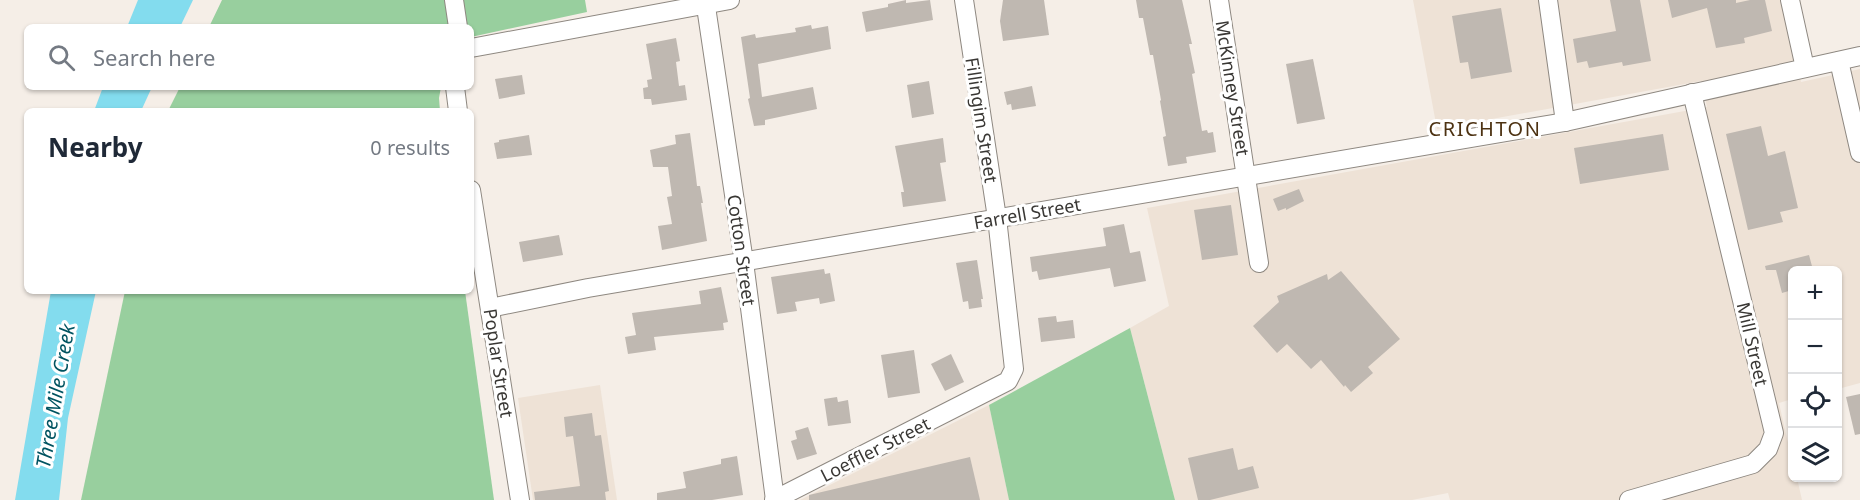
<!DOCTYPE html>
<meta charset="utf-8">
<style>
body{margin:0;font-family:"Noto Sans",sans-serif;background:#f6f6f7;color:#1f2937}
.controls{position:absolute;right:18px;bottom:18px;display:grid;overflow:hidden;border-radius:9px;box-shadow:0 2px 4px #0004}
.controls button{width:54px;height:54px;display:grid;place-items:center;padding:0;border:0;border-bottom:2px solid #e0e1e3;background:#fff;color:#1f2937;font:30px sans-serif}
.list{margin:0;padding:0;list-style:none}
h2{display:flex;justify-content:space-between;align-items:center;height:78px;margin:0;padding:0 24px;font-size:26px}
h2 small{font-size:20px;font-weight:400;color:#747a83}
.icon{flex:none;width:33px;height:33px;fill:none;stroke:currentColor;stroke-width:2;stroke-linecap:round;stroke-linejoin:round}
.map{position:relative;flex:none;width:1860px;height:500px;overflow:hidden}
.search{position:absolute;background:#fff;box-shadow:0 2px 4px #0004;left:24px;top:24px;width:450px;height:66px;display:flex;align-items:center;gap:15px;box-sizing:border-box;padding:0 21px;border-radius:9px;color:#747a83;font-size:22px}
.panel{position:absolute;background:#fff;box-shadow:0 2px 4px #0004;left:24px;top:108px;width:450px;height:186px;border-radius:9px}
.map>svg:first-child{display:block}
</style>
<div class="map">
<svg width="1860" height="500" viewBox="0 0 1860 500">
<rect width="100%" height="100%" fill="#f5eee7"/>
<g fill="#eee2d6">
<path d="M1413,0H1783L1801,82L1860,69V383L1838,389V270H1792V399L1779,403L1792,460V478H1797L1802,500H1450L1448,493L1412,500H1175L1130,328L1169,306L1147,208L1707,107L1701,81L1437,129Z"/>
<path d="M600,385L617,500H533L518,398Z"/>
<path d="M989,405L1009,500H800Z"/>
</g>
<g fill="#98cf9e">
<path d="M222,0H585L587,12L471,37V27H209Z"/>
<path d="M180,87H441L439,98L440,111H168Z"/>
<path d="M125,291H465L494,500H81Z"/>
<path d="M1130,328L1175,500H1009L989,405Z"/>
</g>
<g fill="#83dcee">
<path d="M138,0H193L180,27H127Z"/>
<path d="M103,87H152L141,111H94Z"/>
<path d="M51,291H96L68,418L59,500H15Z"/>
</g>
<g fill="#bfb8b1">
<path d="M906,0V3L930,0L933,20L866,32L862,12L888,7V4Z"/>
<path d="M1003,0H1044L1049,35L1003,41L1000,21Z"/>
<path d="M1136,0H1182L1192,44H1189L1195,73L1192,74L1202,131L1207,130L1208,133L1213,132L1216,152L1186,157L1187,163L1168,166L1163,137L1166,136L1160,101L1161,100L1153,55H1150L1143,18H1139Z"/>
<path d="M1610,0H1640L1651,61L1623,66L1622,62L1589,68L1587,61L1577,63L1573,39L1616,31Z"/>
<path d="M1668,0H1736V3L1750,0H1765L1772,31L1744,38L1745,43L1716,48L1707,8L1672,18Z"/>
<path d="M1501,8L1512,72L1471,79L1468,62L1460,63L1452,16Z"/>
<path d="M811,25L812,29L828,26L831,49L758,64L762,97L813,87L817,109L765,120V125L754,126L748,99L750,98L741,37L755,34L756,38L796,32L795,28Z"/>
<path d="M676,38L680,61L676,62L679,86L685,85L687,100L652,105L651,99H644L643,88L648,87L647,80L652,79L646,44Z"/>
<path d="M1313,59L1325,119L1297,124L1286,64Z"/>
<path d="M522,75L525,94L499,99L495,79Z"/>
<path d="M929,81L934,114L912,118L907,85Z"/>
<path d="M1032,86L1036,106L1012,110L1011,104L1007,105L1004,92Z"/>
<path d="M1761,126L1768,156L1785,151L1798,208L1780,212L1783,222L1748,230L1726,134Z"/>
<path d="M690,133L696,177L697,186H700L703,203H701L707,241L662,250L658,226L672,224L667,197L672,196L668,167H653L650,150L676,144L675,135Z"/>
<path d="M1663,134L1669,170L1580,184L1574,148Z"/>
<path d="M529,135L532,155L497,159L494,143L499,142V140Z"/>
<path d="M943,138L946,162L940,163L946,201L903,207L901,192H904L895,146Z"/>
<path d="M1299,189L1304,201L1286,210V208L1278,211L1273,199Z"/>
<path d="M1231,205L1238,255L1202,260L1194,210Z"/>
<path d="M1124,224L1130,253L1140,251L1146,281L1114,287L1110,268L1039,280L1037,271L1032,272L1030,257L1106,246L1103,228Z"/>
<path d="M559,235L563,255L523,262L519,242Z"/>
<path d="M1809,255L1813,270H1792V290L1782,293L1776,270H1766L1765,266Z"/>
<path d="M977,260L983,299H981L982,307L969,309L968,301L963,302L956,263Z"/>
<path d="M824,269L825,274L830,273L835,301L820,304L819,298L795,302L797,311L777,314L771,277Z"/>
<path d="M1341,271L1400,339L1368,367L1373,373L1351,392L1345,385L1344,387L1321,360L1311,369L1287,344L1277,353L1253,326L1279,302L1277,296L1327,274L1328,280Z"/>
<path d="M721,287L728,322L723,323L724,330L654,337L656,350L628,354L625,337L636,335L632,313L701,304L699,291Z"/>
<path d="M1056,316L1057,322L1073,320L1075,338L1041,342L1038,318Z"/>
<path d="M914,350L920,393L888,398L881,355Z"/>
<path d="M951,354L964,382L945,391L931,364Z"/>
<path d="M1860,394V434L1855,435L1846,397Z"/>
<path d="M837,397L838,402L848,400L851,423L828,426L824,399Z"/>
<path d="M592,413L595,436L601,435L609,491L605,492L606,500H535L534,492L580,486L573,436L566,437L564,417Z"/>
<path d="M808,427L817,454L797,460L791,441L797,439L795,431Z"/>
<path d="M1233,448L1238,470L1253,466L1259,488L1210,500H1198L1188,458Z"/>
<path d="M737,456L743,495L712,500H657V493L686,488L683,472L721,464V459Z"/>
<path d="M970,457L980,500H809V495Z"/>
</g>
<g fill="none" stroke-linecap="round" stroke-linejoin="round">
<g stroke="#8e8881" stroke-width="20">
<g id="minor">
<path d="M454,0L458,27"/>
<path d="M705,0L744,262L775,500"/>
<path d="M1219,0L1259,263"/>
<path d="M1548,0L1565,122"/>
<path d="M1790,0L1805,68"/>
<path d="M471,48L730,0"/>
<path d="M1839,61L1860,153"/>
<path d="M455,87L458,111"/>
<path d="M471,190L520,500"/>
<path d="M490,308L588,288L1565,122L1860,56"/>
<path d="M774,500L1008,381L1014,369L997,218L964,0"/>
<path d="M1629,500L1753,464L1768,449L1774,433L1692,93"/>
</g>
</g>
<use href="#minor" stroke="#fff" stroke-width="18"/>
</g>
<g text-anchor="middle" dominant-baseline="central" stroke-width="6" stroke-linejoin="round" paint-order="stroke">
<g font-size="18" fill="#393734" stroke="#fff">
<text transform="translate(1233 88) rotate(81)">McKinney Street</text>
<text transform="translate(982 120) rotate(81)">Fillingim Street</text>
<text transform="translate(1027 213) rotate(-10)">Farrell Street</text>
<text transform="translate(742 250) rotate(82)">Cotton Street</text>
<text transform="translate(1753 344) rotate(77)">Mill Street</text>
<text transform="translate(499 363) rotate(81)">Poplar Street</text>
<text transform="translate(875 449) rotate(-27)">Loeffler Street</text>
</g>
<g font-size="20" letter-spacing="1.5" fill="#4d3212" stroke="#fff">
<text x="1485" y="128">CRICHTON</text>
</g>
<g font-size="20" font-style="italic" fill="#005360" stroke="#fff">
<text transform="translate(55 396) rotate(-80)">Three Mile Creek</text>
</g>
</g>
</svg>
<div class="controls">
<button>+</button>
<button>−</button>
<button><svg class="icon" aria-label="locate" viewBox="0 0 24 24"><circle cx="12" cy="12" r="6"/><path d="M12 2v4M12 18v4M2 12h4M18 12h4"/></svg></button>
<button><svg class="icon" aria-label="layers" viewBox="0 0 24 24"><path d="M12 4l9 5-9 5-9-5zM3 14l9 5 9-5"/></svg></button>
</div>
<div class="search"><svg class="icon" aria-label="search" viewBox="0 0 24 24"><circle cx="10" cy="10" r="6"/><path d="M15 15l6 6"/></svg>Search here</div>
<section class="panel">
<h2>Nearby<small>0 results</small></h2>
<ul class="list">
</ul>
</section>
</div>
